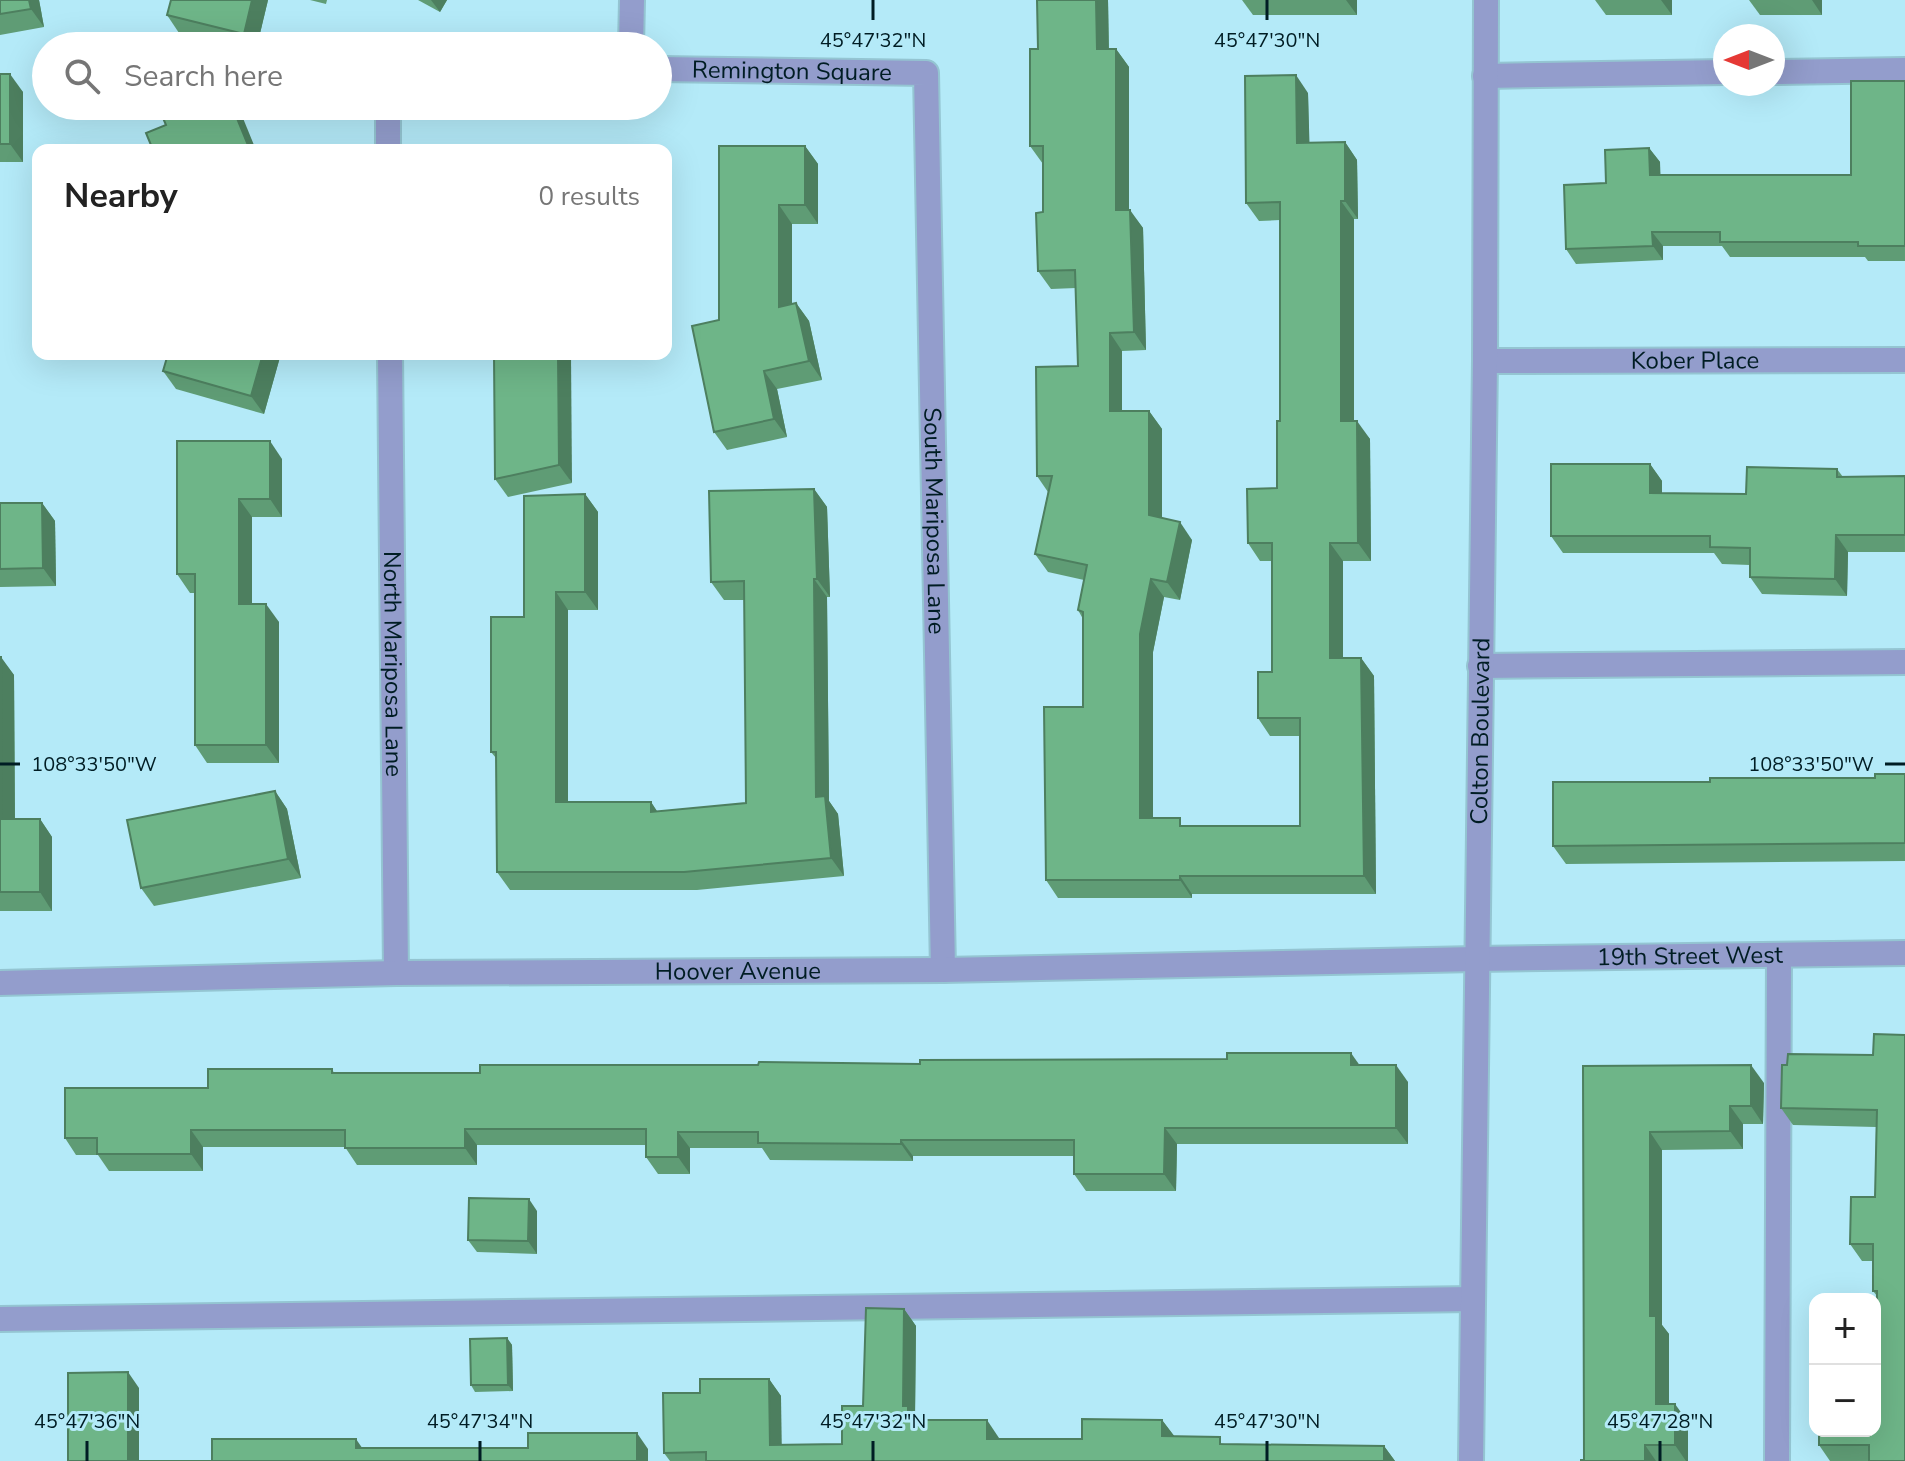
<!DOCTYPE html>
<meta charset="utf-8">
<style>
body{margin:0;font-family:"Nunito Sans",sans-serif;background:#f6f6f6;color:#222}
.controls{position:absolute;right:24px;bottom:24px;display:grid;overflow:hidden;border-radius:16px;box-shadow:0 8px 32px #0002}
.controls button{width:72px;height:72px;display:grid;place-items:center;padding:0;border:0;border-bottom:2px solid #e0e0e0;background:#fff;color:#222;font:40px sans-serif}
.compass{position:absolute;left:1713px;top:24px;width:72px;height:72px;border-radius:50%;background:#fff;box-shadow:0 8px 32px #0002;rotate:270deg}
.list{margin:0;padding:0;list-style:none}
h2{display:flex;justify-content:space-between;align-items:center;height:104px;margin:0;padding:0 32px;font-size:34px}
h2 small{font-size:26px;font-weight:400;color:#767676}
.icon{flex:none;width:44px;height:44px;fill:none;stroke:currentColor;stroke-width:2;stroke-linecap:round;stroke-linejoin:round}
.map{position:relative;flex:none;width:1905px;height:1461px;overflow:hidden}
.search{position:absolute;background:#fff;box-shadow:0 8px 32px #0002;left:32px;top:32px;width:640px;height:88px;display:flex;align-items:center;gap:20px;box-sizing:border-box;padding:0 28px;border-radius:44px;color:#767676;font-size:30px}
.panel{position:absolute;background:#fff;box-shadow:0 8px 32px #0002;left:32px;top:144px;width:640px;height:216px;border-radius:16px}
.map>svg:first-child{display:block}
</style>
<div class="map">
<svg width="1905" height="1461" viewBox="0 0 1905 1461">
<rect width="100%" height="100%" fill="#b4eaf8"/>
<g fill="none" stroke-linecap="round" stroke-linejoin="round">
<g stroke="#94c5d2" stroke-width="28">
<g id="service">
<path d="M1773,72L1905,70"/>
<path d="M1485,76L1725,72"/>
<path d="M1480,666L1905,662"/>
<path d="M0,1319L1473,1299"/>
<path d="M1777,1461L1779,955"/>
</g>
</g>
<g stroke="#94c5d2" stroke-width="28">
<g id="minor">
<path d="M631,46L632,0"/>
<path id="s1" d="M658,69L926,73L943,970"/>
<path d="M388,106V150"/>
<path id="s2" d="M390,354L396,973"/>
<path id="s3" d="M1485,361L1905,360"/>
<path id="s4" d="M0,983L396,973L943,970L1476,959L1905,953"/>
</g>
</g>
<g stroke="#94c5d2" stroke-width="28">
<g id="tertiary">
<path id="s5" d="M1471,1461L1485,361L1486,0"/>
</g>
</g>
<use href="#service" stroke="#939dcc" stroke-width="24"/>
<use href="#minor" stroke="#939dcc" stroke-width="24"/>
<use href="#tertiary" stroke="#939dcc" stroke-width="24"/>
</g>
<g fill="#5f9c75">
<path d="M0,0H39L44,27L0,35Z"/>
<path d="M268,0L257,46H236L179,33L167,15Z"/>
<path d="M310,0H327L326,4Z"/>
<path d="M418,0H447L440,12Z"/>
<path d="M1037,0H1108L1109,49H1116L1129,67V210L1143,228L1146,350L1122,351V411H1149L1162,429V518L1192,540L1180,600L1164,597L1153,652V818L1185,826H1300V736H1270L1258,718L1272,672V561H1260L1248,543L1277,488L1280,421V220L1259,221L1246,203L1308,93L1309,143L1345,142L1357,160L1358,219H1354V421L1370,439L1371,561H1343V658H1361L1374,676L1376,894H1192V898H1058L1046,880L1083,707V619L1078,610L1084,580L1048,572L1035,554L1048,492L1037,476L1078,366L1076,288L1051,289L1038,271L1043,212V164L1030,146L1038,49Z"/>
<path d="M1242,0H1357V15H1253Z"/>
<path d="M1595,0H1672V15H1606Z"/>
<path d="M1749,0H1822V15H1760Z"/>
<path d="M0,74L23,92V162H0Z"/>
<path d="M1905,81V261H1868L1865,257H1730L1722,246H1663V260L1576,264L1566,249L1606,183L1649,148L1660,162V175H1851Z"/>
<path d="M805,146L818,164V224H792V304L796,303L809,321L822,380L777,389L787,437L727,450L714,432L719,320Z"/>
<path d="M168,354H278L280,357L264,414L176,389L163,371Z"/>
<path d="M494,354L572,483L508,497L495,479Z"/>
<path d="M177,441L282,459V517H252V604L279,622V763H207L195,745V593H190L177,574Z"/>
<path d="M1650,464L1662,481V493L1746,494L1837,469L1843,477L1905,476V552H1848L1847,596L1762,594L1750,577V565L1722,564L1714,553H1563L1551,536Z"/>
<path d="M814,489L827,507L830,597H827L829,801L838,814L844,876L697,890H510L497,872L496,758L491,752L524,617L585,494L598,512V610H568V802H651L657,812L746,803L744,600H724L711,582Z"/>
<path d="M0,503H42L55,521L56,586L0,587Z"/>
<path d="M0,657L14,675L15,819H40L52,837V911H0Z"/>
<path d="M1905,774V861L1566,864L1553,846L1710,782L1875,778Z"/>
<path d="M275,791L287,809L301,878L154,906L141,888Z"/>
<path d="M1873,1055L1905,1461H1830L1819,1445L1877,1394V1296L1873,1291V1261H1862L1850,1244L1875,1197L1876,1127L1793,1125L1781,1108Z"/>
<path d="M920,1064L1360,1065L1408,1082V1144H1177L1176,1191H1086L1074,1174V1156H913V1161L770,1160L762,1148H690V1174H658L646,1157V1145H477V1165H357L345,1147H203V1171H109L98,1155H76L65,1138L208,1088L332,1069L334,1073H480L758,1065Z"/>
<path d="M1583,1066L1764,1083L1763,1124H1743V1149L1662,1150V1325L1669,1334V1404L1688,1422V1461H1581L1584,1460Z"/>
<path d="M537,1211V1254L477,1252L468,1240Z"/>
<path d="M904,1309L916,1326L915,1416L918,1420L999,1438V1439H1082L1162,1420L1174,1436L1225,1444L1384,1446L1395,1461H670L664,1453L700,1393L769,1379L781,1396V1445L842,1444L863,1406Z"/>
<path d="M507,1338L512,1345L513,1391L475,1392L471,1385Z"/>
</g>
<g fill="#4d7f5f">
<path d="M29,0H39L44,27L31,9Z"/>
<path d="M252,0H268L257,46H253L244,34Z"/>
<path d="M431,0H447L440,12Z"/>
<path d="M1096,0H1108L1109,67L1097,49Z"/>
<path d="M1346,0H1357V15Z"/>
<path d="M1661,0H1672V15Z"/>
<path d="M1812,0H1822V15Z"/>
<path d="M1116,49L1129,67V228L1116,210Z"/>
<path d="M10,74L23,92V162L10,144Z"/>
<path d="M1296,75L1308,93L1310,161L1297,143Z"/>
<path d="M232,106H238L256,150H250Z"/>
<path d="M1345,142L1357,160L1358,219L1345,201Z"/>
<path d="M805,146L818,164V224L805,205Z"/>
<path d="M1649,148L1660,162L1661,189L1650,175Z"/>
<path d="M1341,201L1354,219V439L1341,421Z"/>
<path d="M779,205L792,224V325L779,307Z"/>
<path d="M1130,210L1143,228L1146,350L1134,332Z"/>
<path d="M1652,232L1663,246V260L1653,246Z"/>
<path d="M796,303L809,321L822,380L809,361Z"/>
<path d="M1110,333L1122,351V429L1110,411Z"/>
<path d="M263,354H278L280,357L264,414L251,396Z"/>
<path d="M558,354H571L572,483L559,465Z"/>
<path d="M764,371L777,389L787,437L774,419Z"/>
<path d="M1149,411L1162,429V533L1149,515Z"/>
<path d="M1357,421L1370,439L1371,561L1358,543Z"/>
<path d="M270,441L282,459V517L270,499Z"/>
<path d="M1650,464L1662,481V510L1650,493Z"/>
<path d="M814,489L827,507L830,597L817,579Z"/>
<path d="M585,494L598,512V610L585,592Z"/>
<path d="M239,499L252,517V622L239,604Z"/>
<path d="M42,503L55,521L56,586L43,568Z"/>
<path d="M1180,522L1192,540L1180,600L1167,582Z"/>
<path d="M1836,535L1848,552L1847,596L1835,579Z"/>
<path d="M1330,543L1343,561V676L1330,658Z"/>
<path d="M814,579L827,597L829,801L838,814L844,876L831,858L816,797Z"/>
<path d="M1151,579L1164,597L1153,652V836L1140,818V634Z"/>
<path d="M556,592L568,610V820L556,802Z"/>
<path d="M266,604L279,622V763L266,745Z"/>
<path d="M1,657L14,675L15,837L2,819Z"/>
<path d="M1361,658L1374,676L1376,894L1364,876Z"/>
<path d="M275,791L287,809L301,878L288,859Z"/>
<path d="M651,802L663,820L651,812Z"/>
<path d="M40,819L52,837V911L40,892Z"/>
<path d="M1180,876L1192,894V898L1180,880Z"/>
<path d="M1351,1053L1363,1070L1351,1065Z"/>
<path d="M1396,1065L1408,1082V1144L1396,1128Z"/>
<path d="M1751,1065L1764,1083L1763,1124L1751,1106Z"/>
<path d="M1730,1106L1743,1124V1149L1730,1131Z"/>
<path d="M1165,1128L1177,1144L1176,1191L1164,1174Z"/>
<path d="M465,1129L477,1145V1165L465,1148Z"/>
<path d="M191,1130L203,1147V1171L191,1154Z"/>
<path d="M678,1132L690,1148V1174L678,1157Z"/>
<path d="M1650,1132L1662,1150V1325L1669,1334V1422L1656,1404L1650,1316Z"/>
<path d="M901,1140L913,1156V1161L901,1144Z"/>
<path d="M529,1199L537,1211V1254L528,1241Z"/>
<path d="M904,1309L916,1326L915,1416L920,1423L908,1420L903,1406Z"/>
<path d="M507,1338L512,1345L513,1391L508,1385Z"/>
<path d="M128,1372L139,1388V1461H128Z"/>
<path d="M769,1379L781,1396L782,1461L770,1445Z"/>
<path d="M1675,1404L1688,1422V1461H1686L1675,1445Z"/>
<path d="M987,1420L999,1438V1457L987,1439Z"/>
<path d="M1162,1420L1175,1437L1162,1436Z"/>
<path d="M637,1433L648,1449V1461H637Z"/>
<path d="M356,1439L367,1455L356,1448Z"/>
<path d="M1645,1445L1656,1461H1645Z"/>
<path d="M1384,1446L1395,1461H1384Z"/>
</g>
<g fill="#6eb588" stroke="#4d7f5f" stroke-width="2">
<path d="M0,0H29L31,9L0,14Z"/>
<path d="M171,0H252L244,34L167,15Z"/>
<path d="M1037,0H1096L1097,49H1116V210H1130L1134,332L1110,333V411H1149V515L1180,522L1167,582L1151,579L1140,634V818H1180V826H1300V718H1258V672H1272V543H1248L1247,489L1277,488V421H1280V202L1246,203L1245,76L1296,75L1297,143L1345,142V201H1341V421H1357L1358,543H1330V658H1361L1364,876H1180V880H1046L1044,707H1083V612L1078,610L1087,565L1035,554L1052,476H1037L1036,367L1078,366L1075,270L1038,271L1036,213L1043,212V146H1030V49H1038Z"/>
<path d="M207,41L208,46H196Z"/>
<rect x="0" y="74" width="10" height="70"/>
<path d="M1851,81H1905V246H1858V242H1720V232H1652L1653,246L1566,249L1564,185L1606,183L1605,150L1649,148L1650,175H1851Z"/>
<path d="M158,106H232L250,150H153L146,133L166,125Z"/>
<rect x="529" y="146" width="57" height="4"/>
<path d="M719,146H805V205H779V307L796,303L809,361L764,371L774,419L714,432L692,326L719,320Z"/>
<path d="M168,354H263L251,396L163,371Z"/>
<path d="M494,354H558L559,465L495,479Z"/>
<path d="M177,441H270V499H239V604H266V745H195V574H177Z"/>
<path d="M1551,464H1650V493L1746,494L1747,467L1837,469V477L1905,476V535H1836L1835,579L1750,577V548L1710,547V536H1551Z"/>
<path d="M814,489L817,579H814L816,797L825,796L831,858L684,872H497L496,752H491V617H524V496L585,494V592H556V802H651V812L746,803L744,581L711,582L709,491Z"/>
<path d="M0,503H42L43,568L0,569Z"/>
<path d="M0,657H1L2,819H40V892H0Z"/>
<path d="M1875,774H1905V843L1553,846V782H1710V778H1875Z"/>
<path d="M275,791L288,859L141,888L127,820Z"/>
<path d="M1874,1034L1905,1035V1461H1869V1445H1819V1431H1875V1394H1877V1291H1873V1244H1850L1851,1197H1875L1877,1110L1781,1108L1782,1065H1787L1788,1054L1873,1055Z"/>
<path d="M1227,1053H1351V1065H1396V1128H1165L1164,1174H1074V1140H901V1144L758,1143V1132H678V1157H646V1129H465V1148H345V1130H191V1154H97V1138H65V1088H208V1069H332V1073H480V1065H758L759,1062L920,1064V1060L1227,1059Z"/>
<path d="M1751,1065V1106H1730V1131L1650,1132V1316H1656V1404H1675V1445H1645V1461H1581V1460H1584L1583,1066Z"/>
<path d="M469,1198L529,1199L528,1241L468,1240Z"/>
<path d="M866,1308L904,1309L903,1406H908V1420H987V1439H1082V1419L1162,1420V1436L1220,1437V1444L1384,1446V1461H706V1452L664,1453L663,1393H700V1379H769L770,1445L842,1444V1406H863Z"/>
<path d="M507,1338L508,1385H471L470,1339Z"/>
<path d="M128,1372V1461H212V1439H356V1448H528V1433H637V1461H68V1373Z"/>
</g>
<path fill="none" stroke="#001d24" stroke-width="3" d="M873,0V20M1267,0V20M0,764H20M1885,764H1905M87,1441V1461M480,1441V1461M873,1441V1461M1267,1441V1461M1660,1441V1461"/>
<g text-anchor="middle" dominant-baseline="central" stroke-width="6" stroke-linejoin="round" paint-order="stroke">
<g font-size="24" fill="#001d24" stroke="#b4eaf8">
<text stroke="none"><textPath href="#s1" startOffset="134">Remington Square</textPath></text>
<text stroke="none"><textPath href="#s3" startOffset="210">Kober Place</textPath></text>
<text stroke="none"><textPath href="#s1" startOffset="716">South Mariposa Lane</textPath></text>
<text stroke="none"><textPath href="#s2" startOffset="310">North Mariposa Lane</textPath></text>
<text stroke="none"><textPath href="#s5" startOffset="730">Colton Boulevard</textPath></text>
<text stroke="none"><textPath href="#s4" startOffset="1690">19th Street West</textPath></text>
<text stroke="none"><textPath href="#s4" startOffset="738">Hoover Avenue</textPath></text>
</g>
</g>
<g font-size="20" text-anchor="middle" fill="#001d24" stroke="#b4eaf8" stroke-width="6" stroke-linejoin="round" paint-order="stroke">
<text x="873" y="47">45°47'32"N</text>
<text x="1267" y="47">45°47'30"N</text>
<text x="1811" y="771">108°33'50"W</text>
<text x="94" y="771">108°33'50"W</text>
<text x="87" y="1428">45°47'36"N</text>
<text x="480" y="1428">45°47'34"N</text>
<text x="873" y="1428">45°47'32"N</text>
<text x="1267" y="1428">45°47'30"N</text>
<text x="1660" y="1428">45°47'28"N</text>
</g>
</svg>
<div class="controls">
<button>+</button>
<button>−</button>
</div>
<svg class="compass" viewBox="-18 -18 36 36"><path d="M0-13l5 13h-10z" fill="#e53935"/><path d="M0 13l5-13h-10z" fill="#767676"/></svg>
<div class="search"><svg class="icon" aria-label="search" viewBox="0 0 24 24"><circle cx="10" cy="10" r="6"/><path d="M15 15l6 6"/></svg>Search here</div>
<section class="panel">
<h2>Nearby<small>0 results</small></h2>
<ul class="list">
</ul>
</section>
</div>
